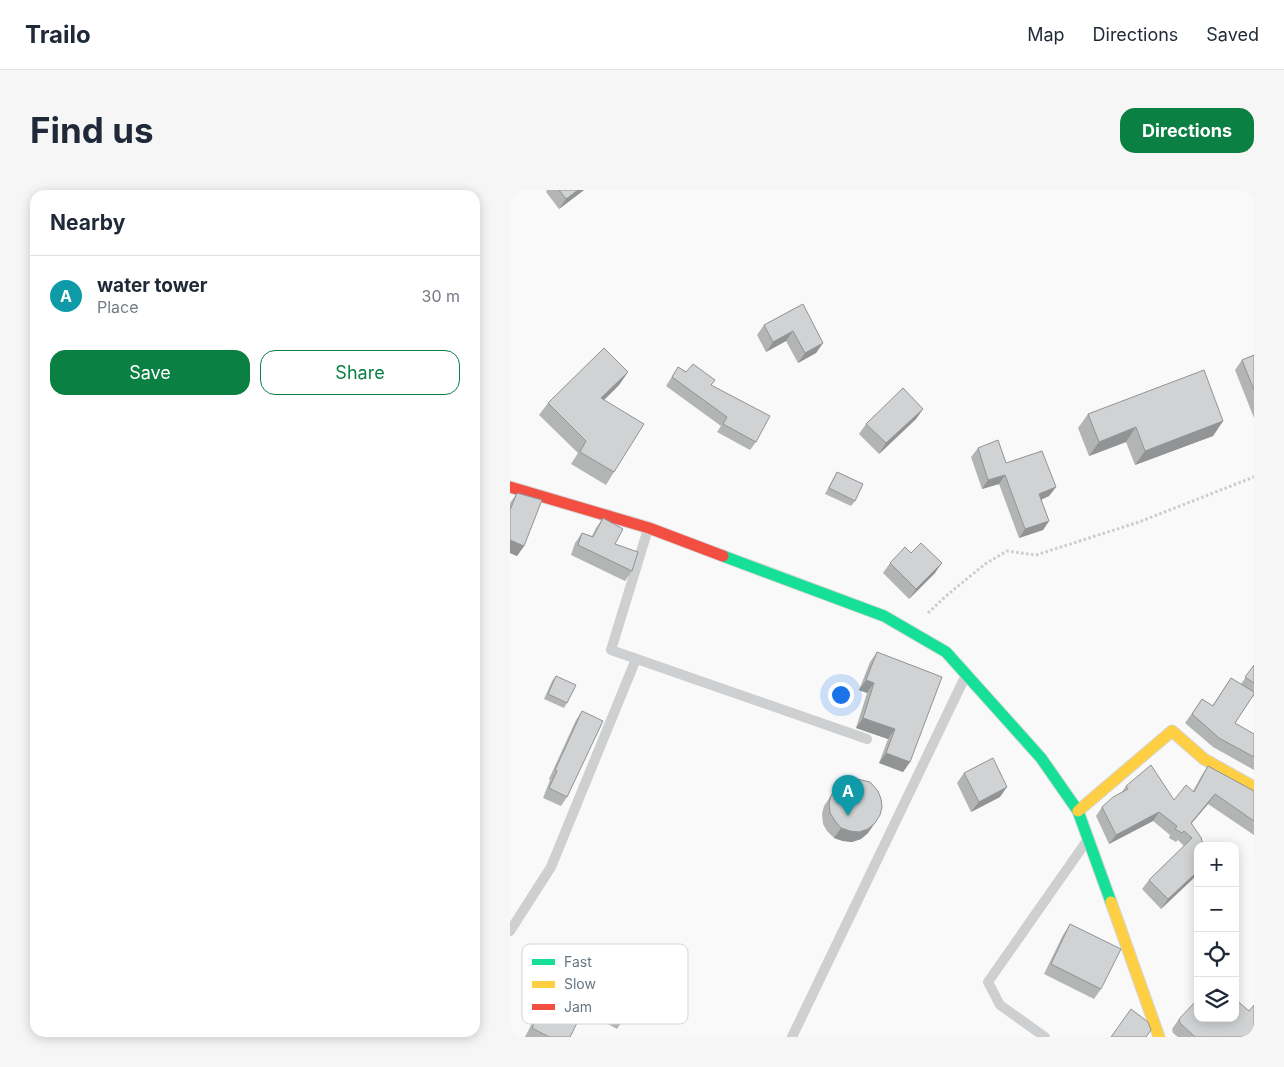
<!DOCTYPE html>
<meta charset="utf-8">
<style>
body{margin:0;font-family:Inter,sans-serif;background:#f6f6f7;color:#1f2937}
.controls{position:absolute;right:15px;bottom:15px;display:grid;overflow:hidden;border-radius:10px;box-shadow:0 2px 12px #0003}
.controls button{width:45px;height:45px;display:grid;place-items:center;padding:0;border:0;border-bottom:1px solid #e0e1e3;background:#fff;color:#1f2937;font:25px sans-serif}
.you{position:absolute;left:330px;top:504px;width:18px;height:18px;margin:-12px;border:4px solid #fff;border-radius:50%;background:#1a73e8;box-shadow:0 0 0 8px #1a73e833}
.badge{display:grid;place-items:center;width:32px;height:32px;border-radius:50%;background:#0b8043;color:#fff;font-size:16px;font-weight:700}
.pin{position:absolute;translate:-50% -41px;filter:drop-shadow(0 1px 2px #0008)}
.pin::after{content:'';position:absolute;top:26px;width:18px;height:15px;background:inherit;clip-path:polygon(0 0,100% 0,50% 100%)}
.list{margin:0;padding:0;list-style:none}
h2{display:flex;justify-content:space-between;align-items:center;height:65px;margin:0;padding:0 20px;font-size:21px}
h2 small{font-size:16px;font-weight:400;color:#747a83}
.list li{display:grid;grid-template-columns:32px 1fr auto;gap:15px;align-items:center;box-sizing:border-box;height:80px;padding:0 20px;border-top:1px solid #e0e1e3}
.list b{display:block;font-size:19px;white-space:nowrap}
.list p{margin:0;font-size:16px;white-space:nowrap;color:#747a83}
.list em{font-size:16px;font-style:normal;color:#747a83}
.actions{display:flex;gap:10px;padding:15px 20px}
.actions a{flex:1;padding:11px 0;border:1px solid #0b8043;border-radius:15px;text-align:center;font-size:18px;color:#0b8043}
.actions .main{background:#0b8043;color:#fff}
.icon{flex:none;width:28px;height:28px;fill:none;stroke:currentColor;stroke-width:2;stroke-linecap:round;stroke-linejoin:round}
.map{position:relative;flex:none;width:744px;height:847px;overflow:hidden;border-radius:15px}
header{display:flex;align-items:center;gap:30px;box-sizing:border-box;height:70px;padding:0 25px;background:#fff;border-bottom:1px solid #e0e1e3}
header strong{font-size:24px}
nav{display:flex;gap:28px;margin-inline-start:auto;font-size:18px}
.intro{display:flex;align-items:center;justify-content:space-between;box-sizing:border-box;height:120px;padding:0 30px}
h1{margin:0;font-size:35px}
.button{padding:12px 22px;border-radius:15px;background:#0b8043;color:#fff;font-size:18px;font-weight:700}
main{display:flex;gap:30px;padding:0 30px}
aside{flex:1;background:#fff;border-radius:15px;box-shadow:0 2px 12px #0003}
.map>svg:first-child{display:block}
</style>
<header>
<strong>Trailo</strong>
<nav><a>Map</a><a>Directions</a><a>Saved</a></nav>
</header>
<div class="intro"><h1>Find us</h1><a class="button">Directions</a></div>
<main>
<aside>
<h2>Nearby<small></small></h2>
<ul class="list">
<li><span class="badge" style="background:#0f9aa8">A</span><div><b>water tower</b><p>Place</p></div><em>30 m</em></li>
</ul>
<div class="actions"><a class="main">Save</a><a>Share</a></div>
</aside>
<div class="map">
<svg width="744" height="847" viewBox="0 0 744 847">
<rect width="100%" height="100%" fill="#f9f9f9"/>
<g fill="none" stroke-linecap="round" stroke-linejoin="round">
<g stroke="#d5d6d7" stroke-width="13">
<path id="fast" d="M213,366L374,426L436,462L531,568L568,621L601,712"/>
</g>
<g stroke="#d5d6d7" stroke-width="13">
<g id="slow">
<path d="M568,621L662,541L694,569L744,597"/>
<path d="M601,712L649,847"/>
</g>
</g>
<g stroke="#d5d6d7" stroke-width="13">
<path id="jam" d="M0,297L139,338L213,366"/>
</g>
<path stroke="#cbcccd" stroke-width="3" stroke-dasharray="2.5 2.5" stroke-linecap="butt" d="M418,423L436,406L475,374L497,361L526,365L629,332L744,287"/>
<g stroke="#cecfd0" stroke-width="10">
<path d="M138,339L101,460L357,549"/>
<path d="M0,741L41,677L126,469"/>
<path d="M282,847L456,485"/>
<path d="M535,847L490,815L478,792L576,652"/>
</g>
<use href="#fast" stroke="#16e098" stroke-width="11"/>
<use href="#slow" stroke="#ffcf43" stroke-width="11"/>
<use href="#jam" stroke="#f24e42" stroke-width="11"/>
</g>
<g fill="#b3b5b5">
<path d="M37,0H74L49,19L36,2Z"/>
<path d="M293,114L313,153L306,163L288,173L276,151L256,162L247,145L254,135Z"/>
<path d="M744,165V228L725,180L732,170Z"/>
<path d="M168,177L201,195L246,252L240,260L207,242L211,236L156,196Z"/>
<path d="M118,182L109,195L94,210L104,282L96,295L61,274L68,263L29,225L38,213Z"/>
<path d="M413,219L406,229L369,264L349,244L356,234Z"/>
<path d="M578,224L713,231L703,246L625,275L616,252L579,266L568,238Z"/>
<path d="M468,258L496,273L546,297L539,306L531,310L539,331L533,340L509,348L489,294L472,299L461,267Z"/>
<path d="M327,282L345,311L341,316L315,304L324,287Z"/>
<path d="M7,303L14,356L7,366L0,363V313Z"/>
<path d="M93,328L105,354L122,381L115,391L61,365L65,353L72,343L82,346L86,338Z"/>
<path d="M380,373L425,383L399,409L373,383Z"/>
<path d="M367,462L400,572L393,582L369,573L378,549L346,538L357,503L349,500L360,472Z"/>
<path d="M744,475V507L743,506L725,533L744,544V580L703,557L675,533L692,509L702,516L721,488L731,494Z"/>
<path d="M46,486L57,513L54,518L34,509L42,491Z"/>
<path d="M72,521L57,607L51,616L33,608L40,590L39,589L66,530Z"/>
<path d="M698,576L744,601V645L698,614L681,634L688,656V684L651,719L632,699L639,690L674,656L668,650L666,652L659,648L660,645L643,631L599,654L586,626L592,617L611,603L616,596L664,610L683,601L692,585Z"/>
<path d="M454,583L490,607L461,622L447,593Z"/>
<path d="M325,599L358,643L351,649L342,652L333,651L324,648L317,641L313,634L312,624L314,616Z"/>
<path d="M560,734L591,799L584,809L534,784L553,745Z"/>
<path d="M109,791L114,829L107,839L87,828L102,801Z"/>
<path d="M36,809L60,847H15L29,819Z"/>
<path d="M739,821L744,847H668L663,843L662,839L669,829Z"/>
</g>
<g fill="#929394">
<path d="M68,0H74L49,19L56,9Z"/>
<path d="M283,141L276,151L256,162L263,152Z"/>
<path d="M313,153L306,163L288,173L295,163Z"/>
<path d="M118,182L109,195L83,221L91,208Z"/>
<path d="M413,219L406,229L369,264L376,253Z"/>
<path d="M713,231L703,246L625,275L635,261Z"/>
<path d="M626,237L616,252L579,266L589,252Z"/>
<path d="M495,285L489,294L472,299L478,290Z"/>
<path d="M546,297L539,306L523,313L529,304Z"/>
<path d="M539,331L533,340L509,348L515,339Z"/>
<path d="M0,350L14,356L7,366L0,363Z"/>
<path d="M432,373L425,383L399,409L406,399Z"/>
<path d="M356,490L364,493L357,503L349,500Z"/>
<path d="M353,528L385,539L378,549L346,538Z"/>
<path d="M376,563L400,572L393,582L369,573Z"/>
<path d="M497,597L490,607L461,622L469,612Z"/>
<path d="M705,604L698,614L674,642L681,633Z"/>
<path d="M649,622L643,631L599,654L606,645Z"/>
<path d="M365,633L358,643L351,649L342,652L333,651L324,648L331,638Z"/>
<path d="M688,681V684L651,719L658,709Z"/>
</g>
<g fill="#d0d2d3" stroke="#929394">
<path d="M49,0H68L56,9Z"/>
<path d="M293,114L313,153L295,163L283,141L263,152L254,135Z"/>
<path d="M94,158L118,182L91,208L134,234L104,282L70,262L76,251L38,213Z"/>
<path d="M744,165V200L732,170Z"/>
<path d="M183,174L205,190L201,195L260,226L246,252L213,234L217,227L162,187L168,177L176,182Z"/>
<path d="M694,180L713,231L635,261L626,237L589,252L578,224Z"/>
<path d="M393,198L413,219L376,253L356,234Z"/>
<path d="M488,250L496,273L532,261L546,297L529,304L539,331L515,339L495,285L478,290L468,258Z"/>
<path d="M327,282L353,294L345,311L319,298Z"/>
<path d="M7,303L32,310L14,356L0,350V320Z"/>
<path d="M93,328L113,339L105,354L128,362L122,381L68,355L72,343L83,347Z"/>
<path d="M411,353L432,373L406,399L380,373L395,357L401,363Z"/>
<path d="M367,462L432,487L400,572L376,563L385,539L353,528L364,493L356,490Z"/>
<path d="M744,475V493L735,487Z"/>
<path d="M46,486L66,495L57,513L38,504Z"/>
<path d="M721,488L744,502V504L725,533L744,544V567L709,548L682,524L692,509L703,516Z"/>
<path d="M72,521L93,531L57,607L39,598L47,581L45,580Z"/>
<path d="M483,568L497,597L469,612L454,583Z"/>
<path d="M641,575L664,610L676,595L684,602L698,576L744,601V631L705,604L681,633L692,649L691,650L697,656H688V681L658,709L639,690L682,648L674,641L672,643L665,639L667,636L649,622L606,645L592,617L603,607L618,599L616,596Z"/>
<path d="M347,589L360,592L368,601L371,609L372,617L370,625L365,633L358,639L349,642L340,641L331,638L325,631L320,623L319,614L321,606L325,599L331,593L339,590Z"/>
<path d="M560,734L611,759L591,799L541,774Z"/>
<path d="M36,809L70,827L60,847H39L22,838Z"/>
<path d="M688,809V828H725V809L739,821L744,815V847H685L670,833L669,829Z"/>
<path d="M621,819L638,832L641,840L636,847H601Z"/>
</g>
<rect x="12" y="754" width="166" height="80" rx="8" fill="#fff" stroke="#d1d6da" stroke-width="1"/>
<rect x="22" y="769" width="23" height="6" fill="#16e098"/>
<rect x="22" y="791" width="23" height="7" fill="#ffcf43"/>
<rect x="22" y="814" width="23" height="6" fill="#f24e42"/>
<g font-size="14" fill="#657683">
<text x="54" y="777">Fast</text>
<text x="54" y="799">Slow</text>
<text x="54" y="822">Jam</text>
</g>
</svg>
<div class="controls">
<button>+</button>
<button>−</button>
<button><svg class="icon" aria-label="locate" viewBox="0 0 24 24"><circle cx="12" cy="12" r="6"/><path d="M12 2v4M12 18v4M2 12h4M18 12h4"/></svg></button>
<button><svg class="icon" aria-label="layers" viewBox="0 0 24 24"><path d="M12 4l9 5-9 5-9-5zM3 14l9 5 9-5"/></svg></button>
</div>
<div class="you"></div>
<div class="pin badge" style="left:338px;top:626px;background:#0f9aa8">A</div>
</div>
</main>
